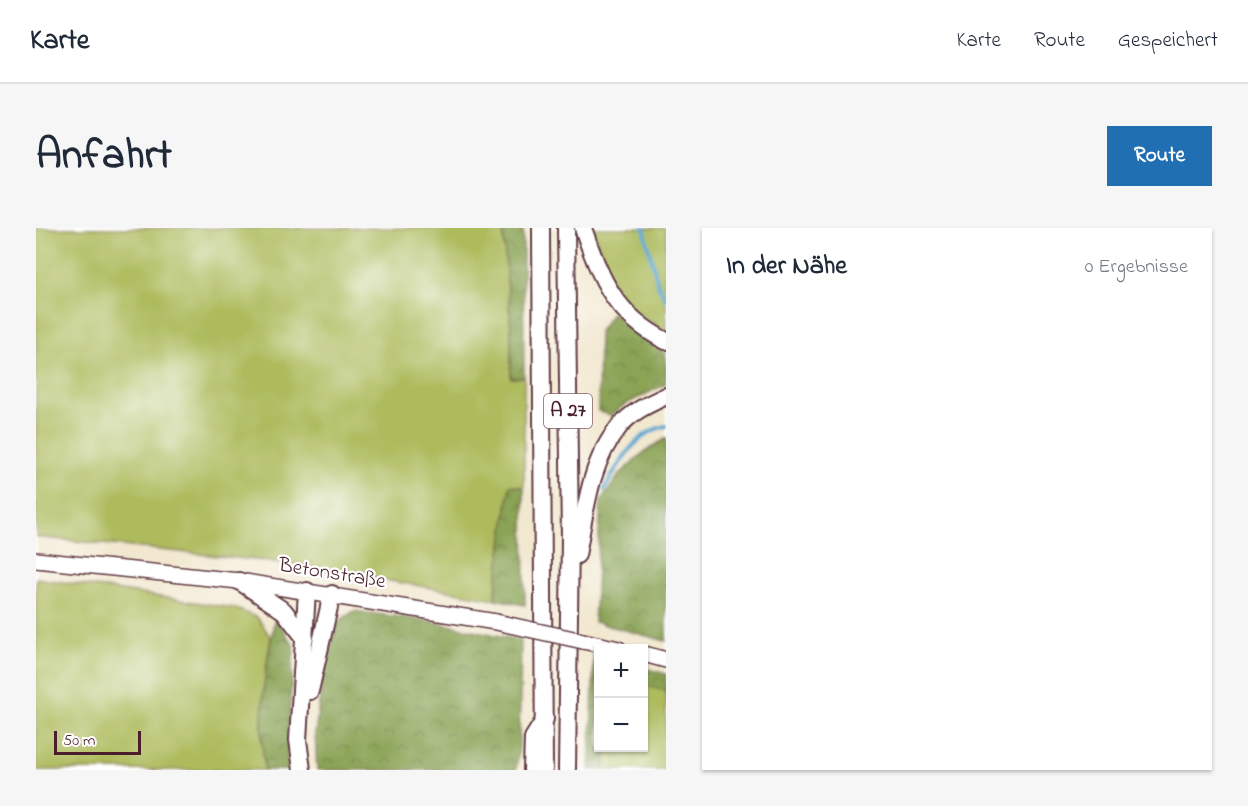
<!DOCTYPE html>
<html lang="de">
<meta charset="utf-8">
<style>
body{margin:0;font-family:"Indie Flower",sans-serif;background:#f6f6f7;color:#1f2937}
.controls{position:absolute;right:18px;bottom:18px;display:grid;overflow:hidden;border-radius:0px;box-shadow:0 2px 4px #0004}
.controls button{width:54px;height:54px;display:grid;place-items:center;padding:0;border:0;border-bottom:2px solid #e0e1e3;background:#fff;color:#1f2937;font:30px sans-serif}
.scale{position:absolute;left:18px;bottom:15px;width:87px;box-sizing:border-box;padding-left:6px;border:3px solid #4a1f2b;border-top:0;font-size:16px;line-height:21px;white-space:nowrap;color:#4a1f2b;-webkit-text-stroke:4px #fff;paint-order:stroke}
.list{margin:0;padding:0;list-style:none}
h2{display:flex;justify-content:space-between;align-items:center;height:78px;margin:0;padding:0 24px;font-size:26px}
h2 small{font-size:20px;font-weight:400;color:#747a83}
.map{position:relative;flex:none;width:630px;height:542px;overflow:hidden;border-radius:0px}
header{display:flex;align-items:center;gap:36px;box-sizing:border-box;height:84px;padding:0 30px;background:#fff;border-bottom:2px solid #e0e1e3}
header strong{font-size:28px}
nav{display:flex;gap:33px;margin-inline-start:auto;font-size:21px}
.intro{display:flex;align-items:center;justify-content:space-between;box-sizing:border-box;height:144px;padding:0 36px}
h1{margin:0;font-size:42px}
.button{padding:15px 27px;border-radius:0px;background:#1f6fb2;color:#fff;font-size:21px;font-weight:700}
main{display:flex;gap:36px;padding:0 36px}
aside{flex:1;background:#fff;border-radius:0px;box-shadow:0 2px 4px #0004}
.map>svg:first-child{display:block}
</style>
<header>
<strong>Karte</strong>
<nav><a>Karte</a><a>Route</a><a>Gespeichert</a></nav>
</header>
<div class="intro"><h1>Anfahrt</h1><a class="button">Route</a></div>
<main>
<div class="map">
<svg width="630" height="542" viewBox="0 0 630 542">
<defs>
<pattern id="forest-crowns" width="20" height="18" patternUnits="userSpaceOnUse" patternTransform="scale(1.5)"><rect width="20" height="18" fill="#8aa354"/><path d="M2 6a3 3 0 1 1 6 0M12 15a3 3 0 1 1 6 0" fill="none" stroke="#738446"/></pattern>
</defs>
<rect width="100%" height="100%" fill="#fff"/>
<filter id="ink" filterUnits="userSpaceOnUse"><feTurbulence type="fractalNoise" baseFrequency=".0167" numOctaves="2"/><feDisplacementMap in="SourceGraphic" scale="12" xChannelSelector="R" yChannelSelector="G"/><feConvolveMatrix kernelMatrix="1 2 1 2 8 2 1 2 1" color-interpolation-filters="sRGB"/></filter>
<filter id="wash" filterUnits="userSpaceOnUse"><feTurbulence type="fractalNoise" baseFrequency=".008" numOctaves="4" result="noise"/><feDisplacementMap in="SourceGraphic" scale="24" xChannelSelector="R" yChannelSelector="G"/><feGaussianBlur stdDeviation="1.35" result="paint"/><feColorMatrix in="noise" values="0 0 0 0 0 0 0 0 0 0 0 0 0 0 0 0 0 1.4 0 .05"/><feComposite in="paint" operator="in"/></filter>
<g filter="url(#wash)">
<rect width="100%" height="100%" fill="#f2e8d0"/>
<g fill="#adbb5d" stroke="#7c6d44" stroke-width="1.5">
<path d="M0,0H467L475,101V150L488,149V259L474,257L459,371L249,335L0,309Z"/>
<path d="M556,0H630V104L598,83L579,62Z"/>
<path d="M0,350L198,380L222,390L235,410C227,453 222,498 229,542H0Z"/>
<path d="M608,457L630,463V542H568L571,520H608Z"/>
</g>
<g fill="url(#forest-crowns)" stroke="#6a6140" stroke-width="1.5">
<path d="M467,0H487L488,149L475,150V101Z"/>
<path d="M577,84L595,102L630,125V156L588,177L575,188L562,183L563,103Z"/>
<path d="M630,210V413L558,394L565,273L584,246L607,225Z"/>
<path d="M474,257L488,259L489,377L459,371Z"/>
<path d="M318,383L394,393L485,412L483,520L480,542H281L279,505L288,438L303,393Z"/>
<path d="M239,389L258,418L251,526L253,542H229C221,491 230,439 239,389Z"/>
<path d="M558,428L562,429V520H571L568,542H554Z"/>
<path d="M608,440L630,446V463L608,457Z"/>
</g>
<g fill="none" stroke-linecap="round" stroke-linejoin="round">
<g stroke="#57a7d1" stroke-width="4">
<path d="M608,0L622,57L630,72"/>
<path d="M568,262C582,237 599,204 630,198"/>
</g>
</g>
</g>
<g filter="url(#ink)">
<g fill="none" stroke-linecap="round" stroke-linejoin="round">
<g stroke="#633d44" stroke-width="18">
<g id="major">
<path d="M0,332L203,353L460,394"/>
<path d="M547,413L583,421"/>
<path d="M608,426L630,432"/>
</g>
</g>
<g stroke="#633d44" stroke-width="20">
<g id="highway">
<path d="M505,0L508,542"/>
<path d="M530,0L534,310L531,542"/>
<path d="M547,0C565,52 579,87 630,113"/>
<path d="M541,327C549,284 554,233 583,199C595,184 613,176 630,168"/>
<path d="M203,353L248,383L269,410"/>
<path d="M274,463L296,366"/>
<path d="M266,542L262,512L271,363"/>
<path d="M496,542L497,510L509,491"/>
</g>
</g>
<use href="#major" stroke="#fff" stroke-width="15"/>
<use href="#highway" stroke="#fff" stroke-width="16"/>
<g stroke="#633d44" stroke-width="18" stroke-linecap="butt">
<path id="major-bridge" d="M460,394L547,413"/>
</g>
<use href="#major-bridge" stroke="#fff" stroke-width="15"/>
</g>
</g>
<g text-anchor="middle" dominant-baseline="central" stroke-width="4.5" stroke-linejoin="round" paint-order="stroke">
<rect fill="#fff" stroke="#80626b" stroke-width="1.5" x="508" y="166" width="48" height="34" rx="4.5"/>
<g font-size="20" font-weight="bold" fill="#4a1f2b">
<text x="532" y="183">A 27</text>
</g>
<g font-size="21" fill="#4a1f2b" stroke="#fff">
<text transform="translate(296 346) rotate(9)">Betonstraße</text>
</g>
</g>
</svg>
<div class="controls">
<button>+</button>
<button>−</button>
</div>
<div class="scale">50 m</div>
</div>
<aside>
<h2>In der Nähe<small>0 Ergebnisse</small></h2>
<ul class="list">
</ul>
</aside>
</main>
